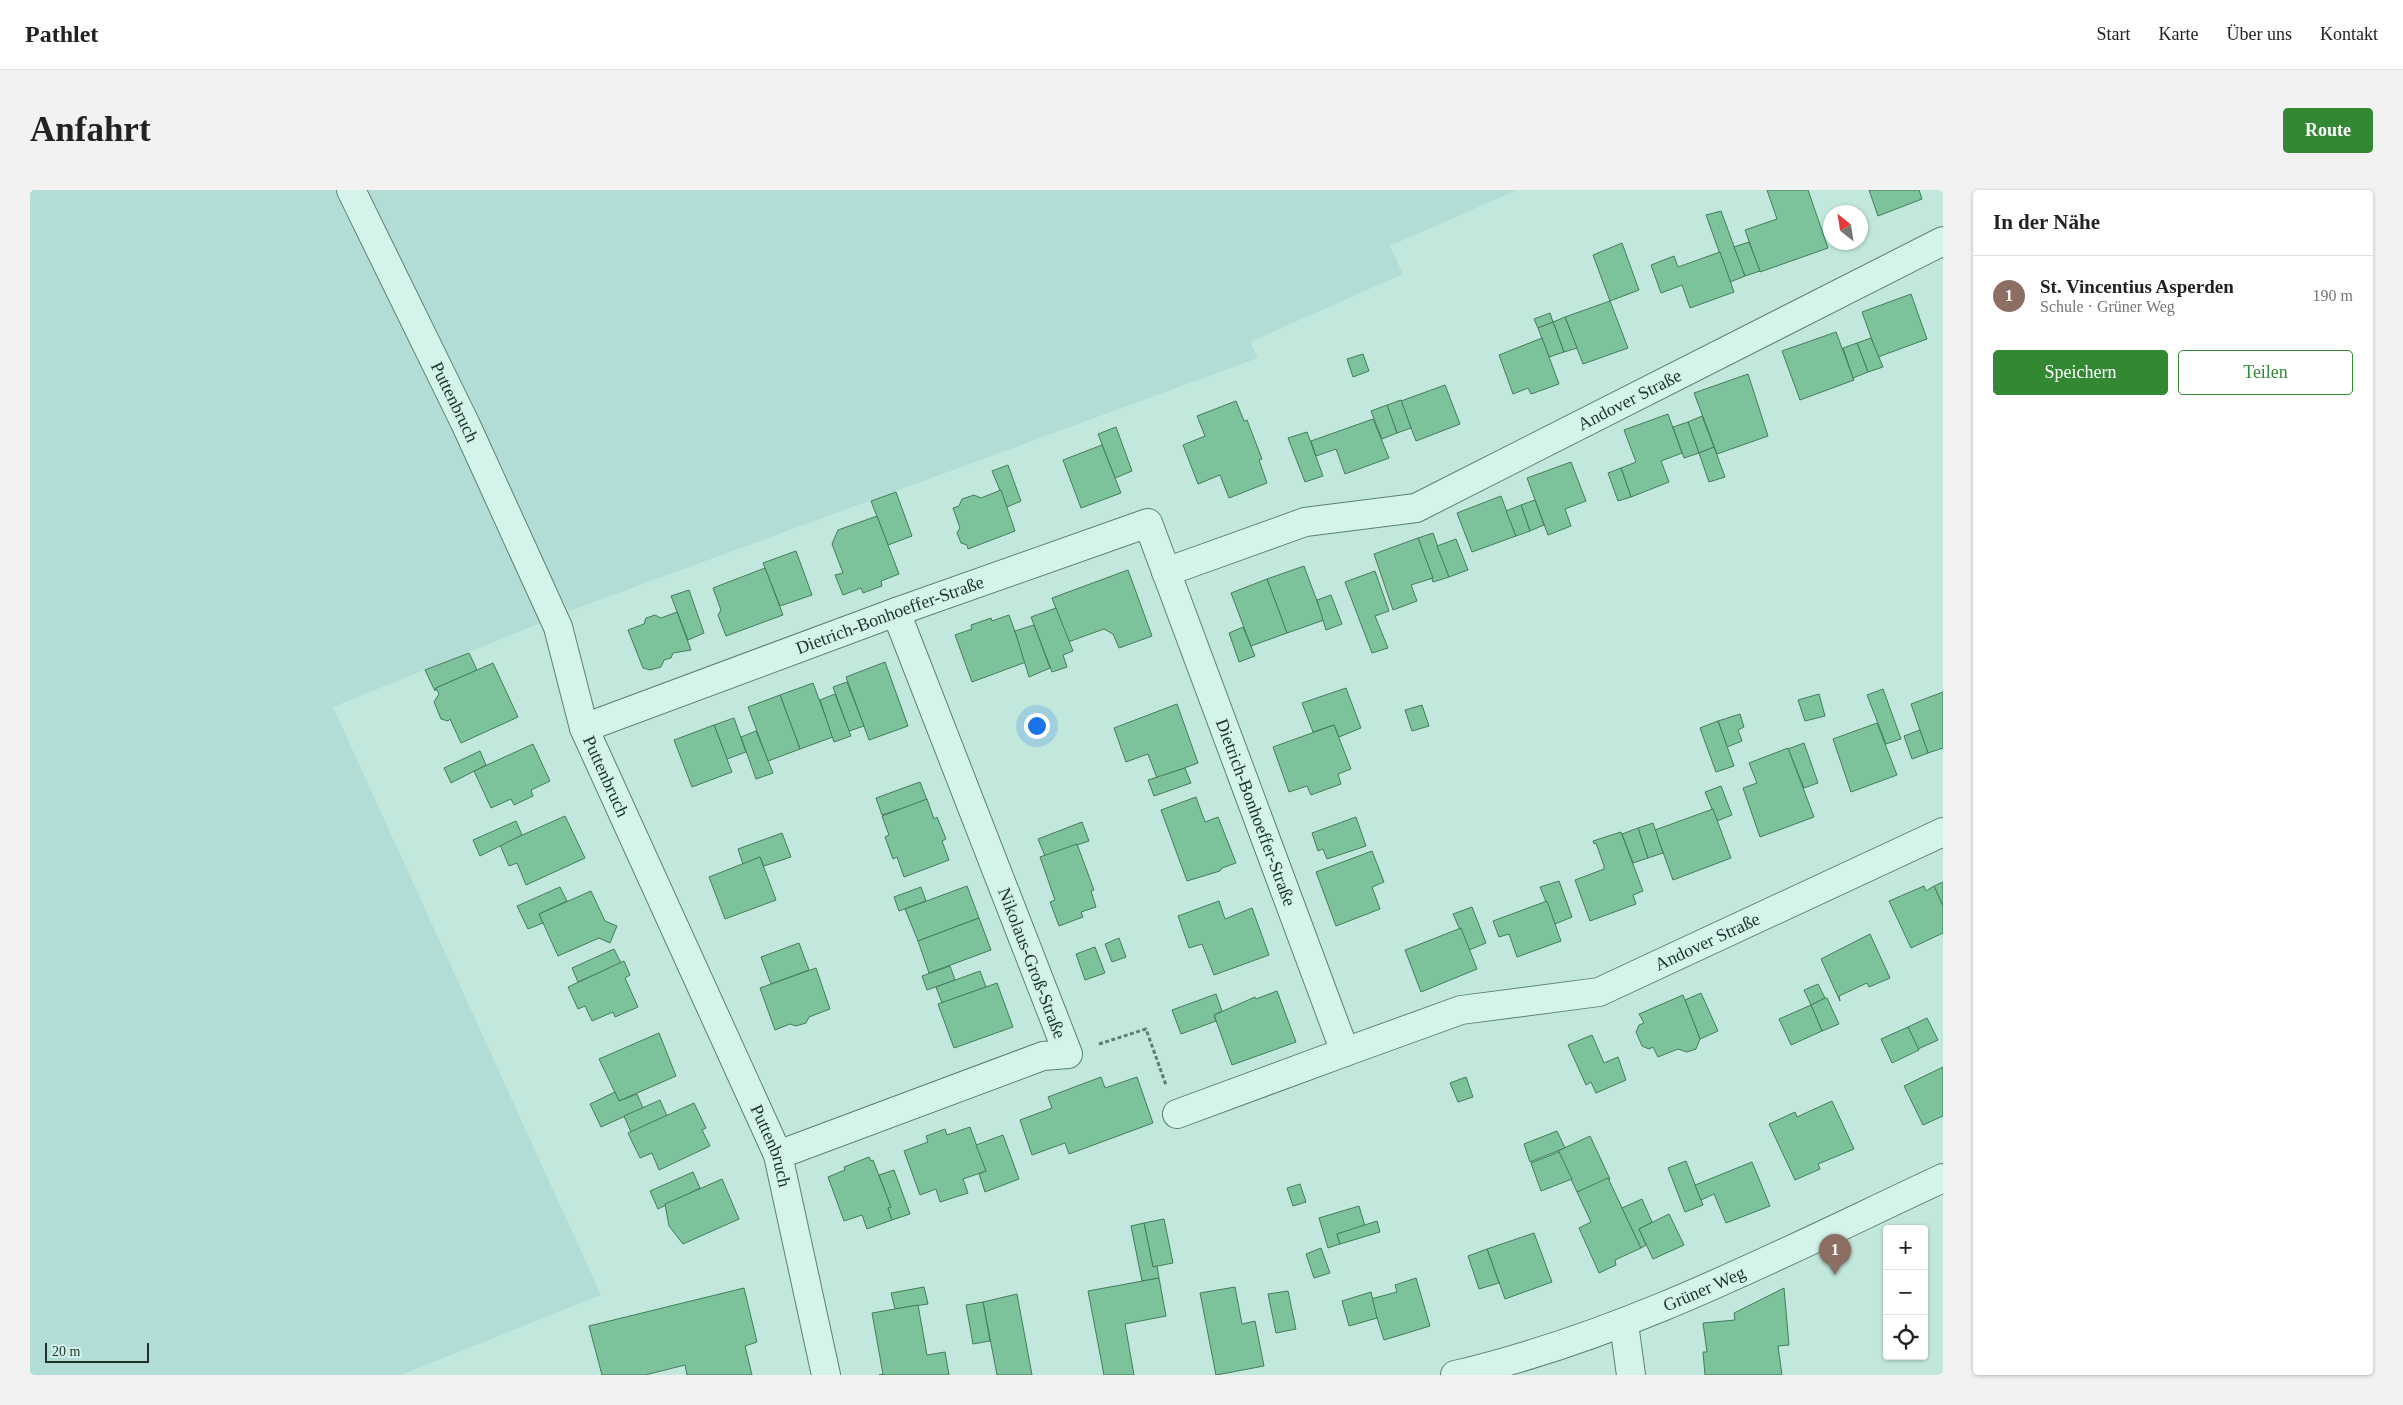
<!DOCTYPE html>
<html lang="de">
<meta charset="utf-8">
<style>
body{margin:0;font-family:"Times New Roman",serif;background:#f2f2f2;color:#222}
.controls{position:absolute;right:15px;bottom:15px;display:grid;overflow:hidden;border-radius:5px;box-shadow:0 1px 4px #0004}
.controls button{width:45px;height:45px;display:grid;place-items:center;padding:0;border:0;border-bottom:1px solid #e0e0e0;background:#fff;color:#222;font:25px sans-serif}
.compass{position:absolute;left:1793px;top:15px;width:45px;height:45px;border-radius:50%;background:#fff;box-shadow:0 1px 4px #0004;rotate:330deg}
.scale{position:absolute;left:15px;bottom:12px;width:104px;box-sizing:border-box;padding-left:5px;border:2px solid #1e3128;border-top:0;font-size:14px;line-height:18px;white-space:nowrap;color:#1e3128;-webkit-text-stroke:4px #d1f0e8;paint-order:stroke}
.you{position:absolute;left:1006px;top:535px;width:18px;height:18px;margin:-12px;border:4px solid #fff;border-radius:50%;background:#1a73e8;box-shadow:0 0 0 8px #1a73e833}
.badge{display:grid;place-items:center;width:32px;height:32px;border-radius:50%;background:#383;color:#fff;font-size:16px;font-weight:700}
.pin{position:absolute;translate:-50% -41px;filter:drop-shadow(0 1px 2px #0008)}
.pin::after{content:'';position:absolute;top:26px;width:18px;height:15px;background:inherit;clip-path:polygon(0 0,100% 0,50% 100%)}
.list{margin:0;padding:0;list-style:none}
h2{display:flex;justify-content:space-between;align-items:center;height:65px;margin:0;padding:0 20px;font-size:21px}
h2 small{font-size:16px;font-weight:400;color:#767676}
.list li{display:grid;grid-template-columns:32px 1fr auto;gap:15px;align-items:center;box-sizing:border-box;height:80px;padding:0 20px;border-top:1px solid #e0e0e0}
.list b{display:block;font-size:19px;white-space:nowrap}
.list p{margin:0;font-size:16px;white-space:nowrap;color:#767676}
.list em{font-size:16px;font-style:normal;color:#767676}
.actions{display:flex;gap:10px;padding:15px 20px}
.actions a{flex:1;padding:11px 0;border:1px solid #383;border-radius:5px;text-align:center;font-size:18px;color:#383}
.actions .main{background:#383;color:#fff}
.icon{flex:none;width:28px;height:28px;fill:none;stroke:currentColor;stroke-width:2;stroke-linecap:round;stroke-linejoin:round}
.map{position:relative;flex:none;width:1913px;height:1185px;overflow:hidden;border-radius:5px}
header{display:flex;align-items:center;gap:30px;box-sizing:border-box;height:70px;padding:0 25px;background:#fff;border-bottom:1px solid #e0e0e0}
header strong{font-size:24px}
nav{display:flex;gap:28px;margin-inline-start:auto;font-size:18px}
.intro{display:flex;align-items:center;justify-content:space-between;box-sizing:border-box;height:120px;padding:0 30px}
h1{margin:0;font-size:35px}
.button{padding:12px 22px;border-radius:5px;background:#383;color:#fff;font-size:18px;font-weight:700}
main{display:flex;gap:30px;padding:0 30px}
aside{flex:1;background:#fff;border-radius:5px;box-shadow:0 1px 4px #0004}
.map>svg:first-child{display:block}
</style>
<header>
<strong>Pathlet</strong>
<nav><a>Start</a><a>Karte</a><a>Über uns</a><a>Kontakt</a></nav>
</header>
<div class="intro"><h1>Anfahrt</h1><a class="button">Route</a></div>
<main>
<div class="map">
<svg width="1913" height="1185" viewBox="0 0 1913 1185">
<rect width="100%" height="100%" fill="#c2e8dd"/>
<path fill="#b1ddd6" d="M0,0H1487L1360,56L1373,84L1220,152L1228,168L539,421L439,240L516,431L303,517L571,1105L371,1185H0Z"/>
<g fill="#7cc29a" stroke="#447c5b">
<path d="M1737,0H1778L1798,58L1730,82L1715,40L1747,29Z"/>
<path d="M1839,0H1889L1892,9L1848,26Z"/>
<path d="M1691,21L1715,86L1700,92L1676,25Z"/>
<path d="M1719,52L1730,81L1715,86L1704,57Z"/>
<path d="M1592,53L1609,100L1580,111L1563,65Z"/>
<path d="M1690,62L1704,102L1660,118L1652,95L1631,103L1621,75L1644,66L1648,77Z"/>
<path d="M1881,104L1897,149L1848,167L1832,122Z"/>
<path d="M1580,111L1598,158L1553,174L1535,127Z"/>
<path d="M1520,123L1523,132L1508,138L1504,129Z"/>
<path d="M1535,127L1547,158L1534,162L1523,132Z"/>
<path d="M1523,132L1534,162L1519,167L1508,138Z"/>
<path d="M1806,142L1824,190L1770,210L1752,161Z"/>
<path d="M1512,148L1529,194L1501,204L1498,198L1483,204L1469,165Z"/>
<path d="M1841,148L1853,177L1838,182L1827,153Z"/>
<path d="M1827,153L1838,182L1823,188L1813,158Z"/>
<path d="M1333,164L1339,181L1323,187L1317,169Z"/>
<path d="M1718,184L1738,246L1687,264L1664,203Z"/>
<path d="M1415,195L1430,234L1386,251L1371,211Z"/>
<path d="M1371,210L1381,238L1367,243L1357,215Z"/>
<path d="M1206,211L1214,231L1217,230L1232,269L1229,270L1237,293L1199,308L1190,285L1168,294L1153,255L1175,246L1167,226Z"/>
<path d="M1357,215L1367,243L1352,249L1341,221Z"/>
<path d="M1638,224L1652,263L1631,271L1639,292L1601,307L1591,278L1606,272L1594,240Z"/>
<path d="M1672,226L1684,257L1669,263L1658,232Z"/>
<path d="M1343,229L1359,268L1315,284L1306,259L1286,266L1281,251Z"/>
<path d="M1658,232L1669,263L1654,268L1643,237Z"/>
<path d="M1086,237L1102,281L1085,288L1068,244Z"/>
<path d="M1277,242L1293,286L1275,292L1258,248Z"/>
<path d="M1072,255L1091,303L1051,318L1033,270Z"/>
<path d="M1684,257L1695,287L1679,292L1669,263Z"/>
<path d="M1541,272L1556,311L1535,319L1541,336L1518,345L1497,288Z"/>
<path d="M978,275L991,311L977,317L962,281Z"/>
<path d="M1591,278L1601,307L1588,311L1578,283Z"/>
<path d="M971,300L985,341L938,359L937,355L931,353L927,343L930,338L923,318L929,316L932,309L944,305L951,308Z"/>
<path d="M866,302L882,346L858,355L841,311Z"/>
<path d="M1471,306L1486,346L1442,362L1427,323Z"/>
<path d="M1505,310L1514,335L1500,341L1491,315Z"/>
<path d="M1491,315L1500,341L1486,346L1476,321Z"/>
<path d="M847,326L869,384L851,391L852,396L833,403L831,398L813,405L805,385L813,383L802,354L808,340Z"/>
<path d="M1403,343L1419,387L1403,392L1388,348Z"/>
<path d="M1388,348L1403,388L1381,395L1387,411L1363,420L1344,364Z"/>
<path d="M1426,349L1438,380L1419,387L1407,356Z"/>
<path d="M766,361L782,405L750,416L733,373Z"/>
<path d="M1274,376L1294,430L1257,443L1237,389Z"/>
<path d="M735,378L753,425L696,446L688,425L691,420L683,398Z"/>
<path d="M1098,380L1122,446L1089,458L1083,444L1074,439L1038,452L1022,408Z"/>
<path d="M1345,381L1359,421L1345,426L1358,458L1342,463L1315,392Z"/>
<path d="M1237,389L1257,443L1221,456L1201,403Z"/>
<path d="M659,400L674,443L658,450L641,406Z"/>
<path d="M1301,405L1312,434L1296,440L1287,410Z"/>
<path d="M1026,418L1043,461L1033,465L1037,477L1022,482L1001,427Z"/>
<path d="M647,422L661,460L643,463L641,468L634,470L631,477L620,480L613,478L598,440L614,434L616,428L625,425L631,428Z"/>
<path d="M979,425L996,472L942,492L925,445L942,439L941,435L961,428L962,431Z"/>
<path d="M1004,435L1020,478L999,487L985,441Z"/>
<path d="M1213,437L1225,466L1209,472L1199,443Z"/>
<path d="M439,463L447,480L406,498L405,501L395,480Z"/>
<path d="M855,472L878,536L839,550L816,487Z"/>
<path d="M463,473L488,527L431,553L420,529L418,531L411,529L404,512L409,504L406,498Z"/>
<path d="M817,492L834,536L819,541L803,497Z"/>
<path d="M783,493L803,547L770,559L750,505Z"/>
<path d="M1316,498L1331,538L1309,547L1304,535L1283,542L1272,513Z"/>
<path d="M1853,499L1871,549L1856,554L1837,505Z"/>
<path d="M1913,502V558L1898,563L1881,514Z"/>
<path d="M805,504L821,546L804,552L790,510Z"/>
<path d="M1789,504L1795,526L1775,531L1768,510Z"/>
<path d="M750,505L770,559L738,571L718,517Z"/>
<path d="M1147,514L1168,573L1127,588L1118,564L1096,572L1084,538Z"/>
<path d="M1392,515L1399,536L1382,541L1375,520Z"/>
<path d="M1710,524L1714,537L1708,540L1712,551L1697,557L1688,531Z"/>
<path d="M704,528L716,562L697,569L684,535Z"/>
<path d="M1688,531L1704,576L1686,582L1670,538Z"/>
<path d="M1847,533L1867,585L1821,602L1803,549Z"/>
<path d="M684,535L702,582L662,597L644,550Z"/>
<path d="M1304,535L1321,579L1308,584L1311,594L1281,605L1277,596L1259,602L1243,557Z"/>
<path d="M1890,540L1898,563L1882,569L1874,546Z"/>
<path d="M726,541L743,583L726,589L711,547Z"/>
<path d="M1774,553L1788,593L1774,598L1758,559Z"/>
<path d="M503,554L520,591L501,600L503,606L484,615L481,609L461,618L444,581Z"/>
<path d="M1758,558L1784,627L1730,647L1713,598L1727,593L1719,573Z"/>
<path d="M450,561L456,575L421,593L414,578Z"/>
<path d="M1155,578L1161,593L1124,606L1118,590Z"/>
<path d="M890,592L897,610L852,625L846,608Z"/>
<path d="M1691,596L1702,625L1687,631L1675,602Z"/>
<path d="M1166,607L1175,632L1188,627L1206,673L1192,678L1190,681L1157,691L1131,620Z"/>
<path d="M897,609L904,629L907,627L916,649L912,651L919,670L874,687L867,667L863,669L855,647L859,645L852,626Z"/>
<path d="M1683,619L1701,668L1643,690L1625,640Z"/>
<path d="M535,626L555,668L496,695L487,673L479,676L470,655Z"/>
<path d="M1326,627L1336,656L1297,669L1293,659L1288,661L1282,643Z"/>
<path d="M486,631L492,645L450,666L443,650Z"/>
<path d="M1052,632L1059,651L1015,666L1008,649Z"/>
<path d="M1623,633L1633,663L1618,668L1608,638Z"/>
<path d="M1608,638L1618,668L1603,673L1592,644Z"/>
<path d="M1591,642L1613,701L1603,705L1606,714L1560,731L1545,690L1574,679V676L1566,653L1564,654L1563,651Z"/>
<path d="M752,643L761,667L734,676L730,667L713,674L708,659Z"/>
<path d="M1047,654L1064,700L1061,701L1066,717L1051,722L1053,727L1029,736L1020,712L1025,710L1010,667Z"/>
<path d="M1342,661L1354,692L1342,697L1350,719L1306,736L1286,682Z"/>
<path d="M730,667L746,710L695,729L679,687Z"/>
<path d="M1529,691L1542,727L1525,734L1510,697Z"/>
<path d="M1913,692V716L1904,696Z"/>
<path d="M937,696L949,728L888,751L875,719Z"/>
<path d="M1894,696L1896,701L1904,696L1913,716V743L1881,758L1859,711Z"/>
<path d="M530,697L537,711L509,724L513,733L498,739L487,716Z"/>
<path d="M891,697L896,711L869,721L864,707Z"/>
<path d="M561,701L575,731L587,736L580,753L569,748L528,766L509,724Z"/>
<path d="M1189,711L1195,729L1222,718L1239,765L1184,785L1172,754L1159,758L1148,726Z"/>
<path d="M1517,711L1531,751L1487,767L1479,744L1469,747L1463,731Z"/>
<path d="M1442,717L1456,753L1439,760L1423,724Z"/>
<path d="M949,728L961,760L899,783L888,751Z"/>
<path d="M1431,738L1447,779L1391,802L1375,760Z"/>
<path d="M1840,744L1860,788L1839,797L1837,793L1809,806L1810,811L1791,769Z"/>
<path d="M1089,748L1096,767L1082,772L1075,754Z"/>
<path d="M769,753L779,780L741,794L731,767Z"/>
<path d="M1065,757L1075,783L1055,790L1046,764Z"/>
<path d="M584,759L591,773L548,792L542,778Z"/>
<path d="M594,771L600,785L595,788L608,817L585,827L583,822L562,831L555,816L548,819L538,797Z"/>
<path d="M920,776L925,790L897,800L892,786Z"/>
<path d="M786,778L800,819L779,827L776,833L766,836L760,834L745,840L730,798Z"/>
<path d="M950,781L956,797L912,813L906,797Z"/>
<path d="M967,793L983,837L924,858L908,814Z"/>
<path d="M1788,794L1795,808L1781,815L1774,800Z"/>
<path d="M1247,801L1266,852L1202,875L1184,825L1225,807L1226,809Z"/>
<path d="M1671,803L1688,841L1670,849L1655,810Z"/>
<path d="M1186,804L1192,821L1184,825L1186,831L1151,844L1142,820Z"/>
<path d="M1653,805L1670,849L1666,859L1657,862L1648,859L1628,867L1623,857L1619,859L1612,856L1606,842L1609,835L1614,833L1609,824Z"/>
<path d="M1795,808H1797L1809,834L1792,841L1781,815Z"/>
<path d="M1781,815L1792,841L1761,855L1749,829Z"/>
<path d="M1897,828L1908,850L1888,859L1878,837Z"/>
<path d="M1878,837L1889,860L1862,873L1851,849Z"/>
<path d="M629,843L646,886L589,911L569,869Z"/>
<path d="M1562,845L1574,873L1588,867L1596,890L1566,903L1561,892L1556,895L1538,855Z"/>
<path d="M1913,877V926L1893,935L1874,896Z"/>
<path d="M1071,887L1075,898L1107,887L1123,933L1039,964L1035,953L1002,965L990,930L1022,918L1018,907Z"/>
<path d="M1436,887L1443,907L1428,912L1420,893Z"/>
<path d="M585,902L589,911L607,904L613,918L571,937L560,914Z"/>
<path d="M630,910L637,926L601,942L594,926Z"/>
<path d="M1802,911L1824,959L1788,974L1790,979L1765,990L1739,934L1765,922L1767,927Z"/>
<path d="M664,913L676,938L672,940L680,956L629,980L622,963L610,968L598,943Z"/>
<path d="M940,937L956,981L933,989L938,1003L910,1012L906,999L890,1005L874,961L898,952L896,946L915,939L917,945Z"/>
<path d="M1527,941L1535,958L1500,972L1494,954Z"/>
<path d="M973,945L989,989L955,1002L949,984L956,981L946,955Z"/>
<path d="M1560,946L1580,989L1547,1002L1528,961Z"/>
<path d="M1529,962L1542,989L1511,1001L1501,973Z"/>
<path d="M839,967L841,971L843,970L861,1017L858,1018L862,1030L837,1039L832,1025L814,1031L798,987L815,980L814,977Z"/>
<path d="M1656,971L1673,1015L1655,1022L1638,978Z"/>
<path d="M1722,972L1740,1016L1696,1033L1684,1004L1671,1010L1665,995Z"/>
<path d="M864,980L880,1024L862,1030L858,1018L861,1017L849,985Z"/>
<path d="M663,982L670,998L628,1019L620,1001Z"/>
<path d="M1578,988L1611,1058L1585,1070L1586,1075L1569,1083L1549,1038L1561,1032L1547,1002Z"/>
<path d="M692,989L709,1029L653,1054L639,1036L635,1014Z"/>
<path d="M1270,994L1276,1012L1263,1016L1257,998Z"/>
<path d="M1612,1009L1622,1032L1609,1039L1616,1055L1611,1058L1592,1018Z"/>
<path d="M1329,1016L1335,1036L1307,1044L1310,1054L1298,1058L1289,1028Z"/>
<path d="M1639,1024L1654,1055L1623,1069L1609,1039Z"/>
<path d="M1134,1029L1143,1073L1123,1077L1114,1033Z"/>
<path d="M1347,1031L1350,1042L1310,1054L1307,1044Z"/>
<path d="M1114,1033L1123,1077L1127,1076L1129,1088L1112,1091L1101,1036Z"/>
<path d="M1504,1043L1522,1092L1475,1109L1457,1059Z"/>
<path d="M1291,1058L1300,1083L1284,1088L1276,1064Z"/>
<path d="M1457,1059L1469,1093L1449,1099L1438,1066Z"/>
<path d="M1129,1088L1136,1126L1095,1134L1104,1185H1074L1058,1101Z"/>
<path d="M1386,1088L1400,1136L1354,1150L1341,1109L1367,1102L1365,1095Z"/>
<path d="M894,1097L898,1114L865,1119L861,1103Z"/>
<path d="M1205,1097L1212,1134L1225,1131L1234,1176L1186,1185L1170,1103Z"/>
<path d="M714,1098L727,1152L715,1156L722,1185H657L655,1175L615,1185H572L559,1136Z"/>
<path d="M1754,1098L1759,1155L1748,1156L1752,1185H1675L1673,1162H1677L1673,1133L1705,1130L1704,1123Z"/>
<path d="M1258,1101L1266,1139L1246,1143L1238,1104Z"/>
<path d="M1341,1102L1347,1128L1319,1136L1312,1111Z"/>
<path d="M987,1104L1002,1185H967L953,1112Z"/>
<path d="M953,1112L960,1151L943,1154L936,1115Z"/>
<path d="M888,1115L897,1165L915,1162L919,1185H849L853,1184L842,1123Z"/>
</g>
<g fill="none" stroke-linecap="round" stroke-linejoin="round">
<g stroke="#5c806f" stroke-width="30">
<g id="minor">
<path id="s1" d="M321,0L436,235L528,437L554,538L748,965L796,1185"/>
<path id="s2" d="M1136,382L1275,332L1386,318L1913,51"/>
<path id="s3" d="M554,538L866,422L1118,333L1315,862L1147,924"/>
<path id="s4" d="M1315,862L1431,820L1569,802L1913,642"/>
<path d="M748,965L1013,866L1038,864L866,422"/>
<path d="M1594,1134L1601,1185"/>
<path id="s5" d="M1425,1185C1597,1145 1754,1062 1913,988"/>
</g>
</g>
<path stroke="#5c806f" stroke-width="3" stroke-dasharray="4 2.5" stroke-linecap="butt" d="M1069,854L1116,839L1136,895"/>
<use href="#minor" stroke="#d4f4eb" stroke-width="28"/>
</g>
<g text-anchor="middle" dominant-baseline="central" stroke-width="5" stroke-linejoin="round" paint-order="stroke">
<g font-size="18" fill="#1e3128" stroke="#d1f0e8">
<text stroke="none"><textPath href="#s2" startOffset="499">Andover Straße</textPath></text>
<text stroke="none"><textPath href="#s1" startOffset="236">Puttenbruch</textPath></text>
<text stroke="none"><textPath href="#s3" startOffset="326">Dietrich-Bonhoeffer-Straße</textPath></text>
<text stroke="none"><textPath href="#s1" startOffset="641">Puttenbruch</textPath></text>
<text stroke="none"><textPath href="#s3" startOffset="909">Dietrich-Bonhoeffer-Straße</textPath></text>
<text stroke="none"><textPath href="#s4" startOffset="382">Andover Straße</textPath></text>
<text transform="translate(1002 773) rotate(69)">Nikolaus-Groß-Straße</text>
<text stroke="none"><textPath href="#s1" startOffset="1046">Puttenbruch</textPath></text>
<text stroke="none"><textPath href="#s5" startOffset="264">Grüner Weg</textPath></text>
</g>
</g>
</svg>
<div class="controls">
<button>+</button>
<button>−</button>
<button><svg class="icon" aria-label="locate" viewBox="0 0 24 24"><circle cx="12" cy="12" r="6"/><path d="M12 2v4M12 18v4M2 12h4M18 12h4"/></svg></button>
</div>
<svg class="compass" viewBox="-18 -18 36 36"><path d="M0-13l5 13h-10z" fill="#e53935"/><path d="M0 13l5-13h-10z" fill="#767676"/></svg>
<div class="scale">20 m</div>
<div class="you"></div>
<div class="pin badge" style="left:1805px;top:1085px;background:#8d6e63">1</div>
</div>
<aside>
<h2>In der Nähe<small></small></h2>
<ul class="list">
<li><span class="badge" style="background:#8d6e63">1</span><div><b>St. Vincentius Asperden</b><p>Schule · Grüner Weg</p></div><em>190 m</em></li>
</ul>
<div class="actions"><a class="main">Speichern</a><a>Teilen</a></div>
</aside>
</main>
